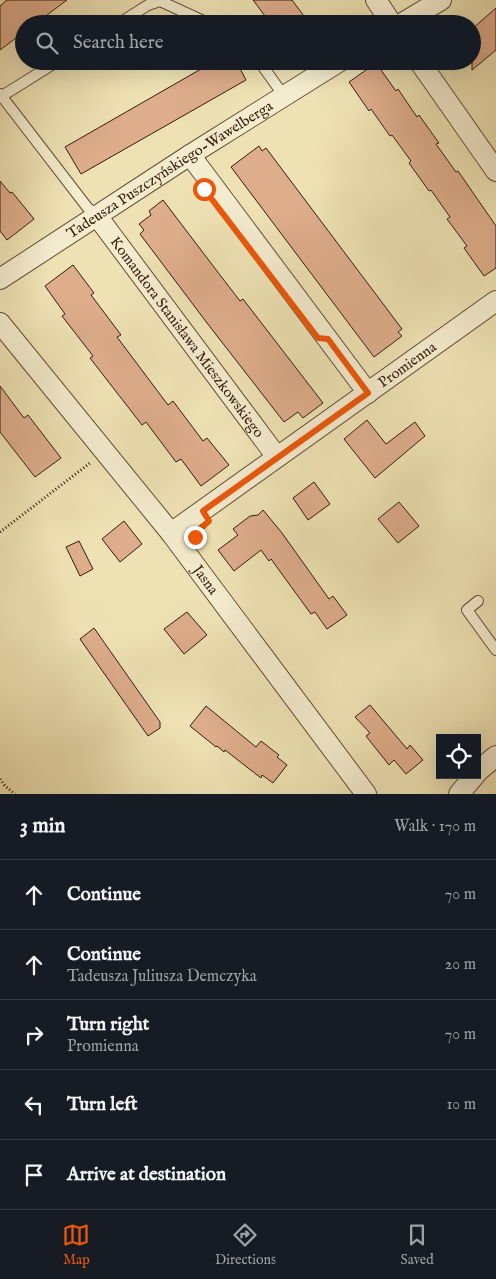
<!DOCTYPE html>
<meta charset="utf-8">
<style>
body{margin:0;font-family:"IM FELL English",serif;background:#20242c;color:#f1f3f6}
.controls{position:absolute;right:15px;bottom:15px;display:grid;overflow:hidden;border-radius:0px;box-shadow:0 5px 20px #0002}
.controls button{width:45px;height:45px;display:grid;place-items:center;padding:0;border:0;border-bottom:1px solid #363941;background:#171b24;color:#f1f3f6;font:25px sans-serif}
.stop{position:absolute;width:15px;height:15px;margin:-11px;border:4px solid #ea580c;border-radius:50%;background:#fff}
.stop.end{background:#ea580c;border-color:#fff;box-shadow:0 1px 5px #0008}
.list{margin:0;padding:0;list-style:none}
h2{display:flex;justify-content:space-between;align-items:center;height:65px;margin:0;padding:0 20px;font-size:21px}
h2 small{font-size:16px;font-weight:400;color:#9ea1a6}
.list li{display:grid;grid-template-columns:32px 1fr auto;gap:15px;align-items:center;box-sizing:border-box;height:70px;padding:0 20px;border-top:1px solid #363941}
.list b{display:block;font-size:19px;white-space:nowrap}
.list p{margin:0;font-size:16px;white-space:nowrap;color:#9ea1a6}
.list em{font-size:16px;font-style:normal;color:#9ea1a6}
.icon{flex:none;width:28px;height:28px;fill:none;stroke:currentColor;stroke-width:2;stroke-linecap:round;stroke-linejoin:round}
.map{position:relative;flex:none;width:496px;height:794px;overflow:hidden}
.search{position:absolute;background:#171b24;box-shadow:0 5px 20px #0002;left:15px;right:15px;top:15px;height:55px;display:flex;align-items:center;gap:12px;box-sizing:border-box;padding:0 18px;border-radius:28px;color:#9ea1a6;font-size:19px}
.sheet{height:415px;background:#171b24}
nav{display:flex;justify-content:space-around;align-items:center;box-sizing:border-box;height:70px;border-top:1px solid #363941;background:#171b24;font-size:14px;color:#9ea1a6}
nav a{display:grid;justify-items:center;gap:2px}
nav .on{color:#ea580c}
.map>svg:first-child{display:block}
</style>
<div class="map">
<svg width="496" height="794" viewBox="0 0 496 794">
<rect width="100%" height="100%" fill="#eee2b4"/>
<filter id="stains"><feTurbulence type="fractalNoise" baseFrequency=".004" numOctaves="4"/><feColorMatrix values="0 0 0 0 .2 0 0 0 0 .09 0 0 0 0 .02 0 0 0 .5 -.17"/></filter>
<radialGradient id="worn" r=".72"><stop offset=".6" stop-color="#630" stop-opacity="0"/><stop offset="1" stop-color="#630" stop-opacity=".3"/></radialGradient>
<g fill="#dead8c" stroke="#351b0c">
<path d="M7,0H67L35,24H24V32L0,50V6Z"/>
<path d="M253,0H292L310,24H271Z"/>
<path d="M496,8V50L472,70V29Z"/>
<path d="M215,61H236L246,80L81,174L65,147Z"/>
<path d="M376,63L396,91L398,89L417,117L419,115L439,143L436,144L456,172L458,171L496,226V268L484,276L464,248L467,246L447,219L450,217L431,190L429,191L409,163L411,161L392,135L390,136L371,109L369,111L349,82Z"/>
<path d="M259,146L262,151L266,148L402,329L398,332L402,336L374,357L231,167Z"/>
<path d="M0,181L10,193L12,192L34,219L7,240L0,231Z"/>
<path d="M163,200L220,275L240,301L243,299L323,403L303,418L298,412L284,422L207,323L140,234L144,230L139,224L151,215L149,211Z"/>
<path d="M73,265L94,293L91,295L121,335L117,337L168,405L173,401L203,441L207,438L229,465L201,486L181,459L176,462L146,422L142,425L90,358L93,356L62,316L65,314L45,286Z"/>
<path d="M0,386L24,418L28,415L61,458L35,477L0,432Z"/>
<path d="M367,420L386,444L415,422L425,436L375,478L344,439Z"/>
<path d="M314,482L330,504L308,520L293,498Z"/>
<path d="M399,502L419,526L398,543L378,519Z"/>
<path d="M263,510L282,533L329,599L333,596L347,615L327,629L315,612L311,614L271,559L269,561L261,550L234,571L218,550L238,535L233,529L250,516L258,515Z"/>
<path d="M124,521L142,544L120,562L102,539Z"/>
<path d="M79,541L93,569L80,576L66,547Z"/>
<path d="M187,612L207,635L184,654L164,629Z"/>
<path d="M94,628L160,722V728L148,736L80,639Z"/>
<path d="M370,705L407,749L410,745L423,760L406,774L394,760L389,765L366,736L370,733L355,717Z"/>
<path d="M206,706L256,747L261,741L279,755L277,757L287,765L273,783L262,775L261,778L225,750L224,752L217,746L216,747L190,726Z"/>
</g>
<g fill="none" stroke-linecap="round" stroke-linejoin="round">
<g stroke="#634d36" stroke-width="12">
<g id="service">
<path d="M118,24L148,5L160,1L210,24"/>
<path d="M259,61L284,96"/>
<path d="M0,94L87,207L97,216"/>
<path d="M2,96L58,61"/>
<path d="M478,601L467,610L496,650"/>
</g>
</g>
<g stroke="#634d36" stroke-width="22">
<g id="minor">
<path d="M376,0L392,24"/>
<path d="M401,24L441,0"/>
<path d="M419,61L496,171"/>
<path d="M190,155L368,393"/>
<path id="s1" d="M97,216L277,457"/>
<path id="s2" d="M0,279L190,155L340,61"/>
<path id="s3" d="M0,323L171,533L366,794"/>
<path id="s4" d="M171,533L496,301"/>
<path d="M477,772L496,756"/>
<path d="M459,794L475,775"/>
</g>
</g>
<g stroke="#351b0c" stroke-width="3" stroke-dasharray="1 2.5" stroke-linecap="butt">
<path d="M0,532L90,463"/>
<path d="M0,779L5,786L15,794"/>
</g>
<use href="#service" stroke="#f4ecce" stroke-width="10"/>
<use href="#minor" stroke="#f4ecce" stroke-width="20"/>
</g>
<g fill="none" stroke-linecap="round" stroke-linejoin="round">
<path stroke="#ea580c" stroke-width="6" d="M195,537L198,531L209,521L203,511L368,393L328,339L318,338L204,189"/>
</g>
<g text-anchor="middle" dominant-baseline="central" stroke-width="4" stroke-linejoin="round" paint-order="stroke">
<g font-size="15" fill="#351b0c" stroke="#f4ecce">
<text stroke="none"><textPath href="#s2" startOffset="202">Tadeusza Puszczyńskiego-Wawelberga</textPath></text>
<text stroke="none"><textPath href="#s1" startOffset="151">Komandora Stanisława Mieszkowskiego</textPath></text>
<text stroke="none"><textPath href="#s4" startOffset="290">Promienna</textPath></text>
<text stroke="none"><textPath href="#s3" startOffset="329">Jasna</textPath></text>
</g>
</g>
<rect width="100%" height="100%" filter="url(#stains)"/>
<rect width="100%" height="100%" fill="url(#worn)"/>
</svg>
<div class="controls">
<button><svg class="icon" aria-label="locate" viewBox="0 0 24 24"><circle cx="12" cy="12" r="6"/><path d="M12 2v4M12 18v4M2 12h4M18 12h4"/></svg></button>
</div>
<div class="stop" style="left:204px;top:189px"></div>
<div class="stop end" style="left:195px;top:537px"></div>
<div class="search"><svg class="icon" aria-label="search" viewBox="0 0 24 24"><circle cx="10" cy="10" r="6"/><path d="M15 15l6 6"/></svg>Search here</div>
</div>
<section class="sheet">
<h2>3 min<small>Walk · 170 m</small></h2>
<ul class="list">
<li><svg class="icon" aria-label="ahead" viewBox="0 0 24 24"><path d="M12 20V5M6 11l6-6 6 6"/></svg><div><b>Continue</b></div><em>70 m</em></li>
<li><svg class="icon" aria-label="ahead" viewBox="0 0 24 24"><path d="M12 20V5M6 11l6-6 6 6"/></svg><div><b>Continue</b><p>Tadeusza Juliusza Demczyka</p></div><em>20 m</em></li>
<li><svg class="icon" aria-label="right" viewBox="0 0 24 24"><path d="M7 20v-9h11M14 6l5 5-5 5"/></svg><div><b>Turn right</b><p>Promienna</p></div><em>70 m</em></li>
<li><svg class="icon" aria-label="left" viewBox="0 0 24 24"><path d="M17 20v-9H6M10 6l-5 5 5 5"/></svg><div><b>Turn left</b></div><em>10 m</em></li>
<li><svg class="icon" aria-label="arrive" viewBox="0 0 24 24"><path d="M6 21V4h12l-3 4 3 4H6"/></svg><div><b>Arrive at destination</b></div></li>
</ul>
</section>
<nav>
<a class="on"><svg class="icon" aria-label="map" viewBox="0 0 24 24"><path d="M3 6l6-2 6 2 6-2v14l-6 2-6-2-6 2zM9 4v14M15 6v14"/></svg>Map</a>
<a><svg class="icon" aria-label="directions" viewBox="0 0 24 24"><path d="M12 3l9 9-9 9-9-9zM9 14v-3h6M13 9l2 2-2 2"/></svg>Directions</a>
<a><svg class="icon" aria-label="saved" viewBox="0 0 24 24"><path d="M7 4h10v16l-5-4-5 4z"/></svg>Saved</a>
</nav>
